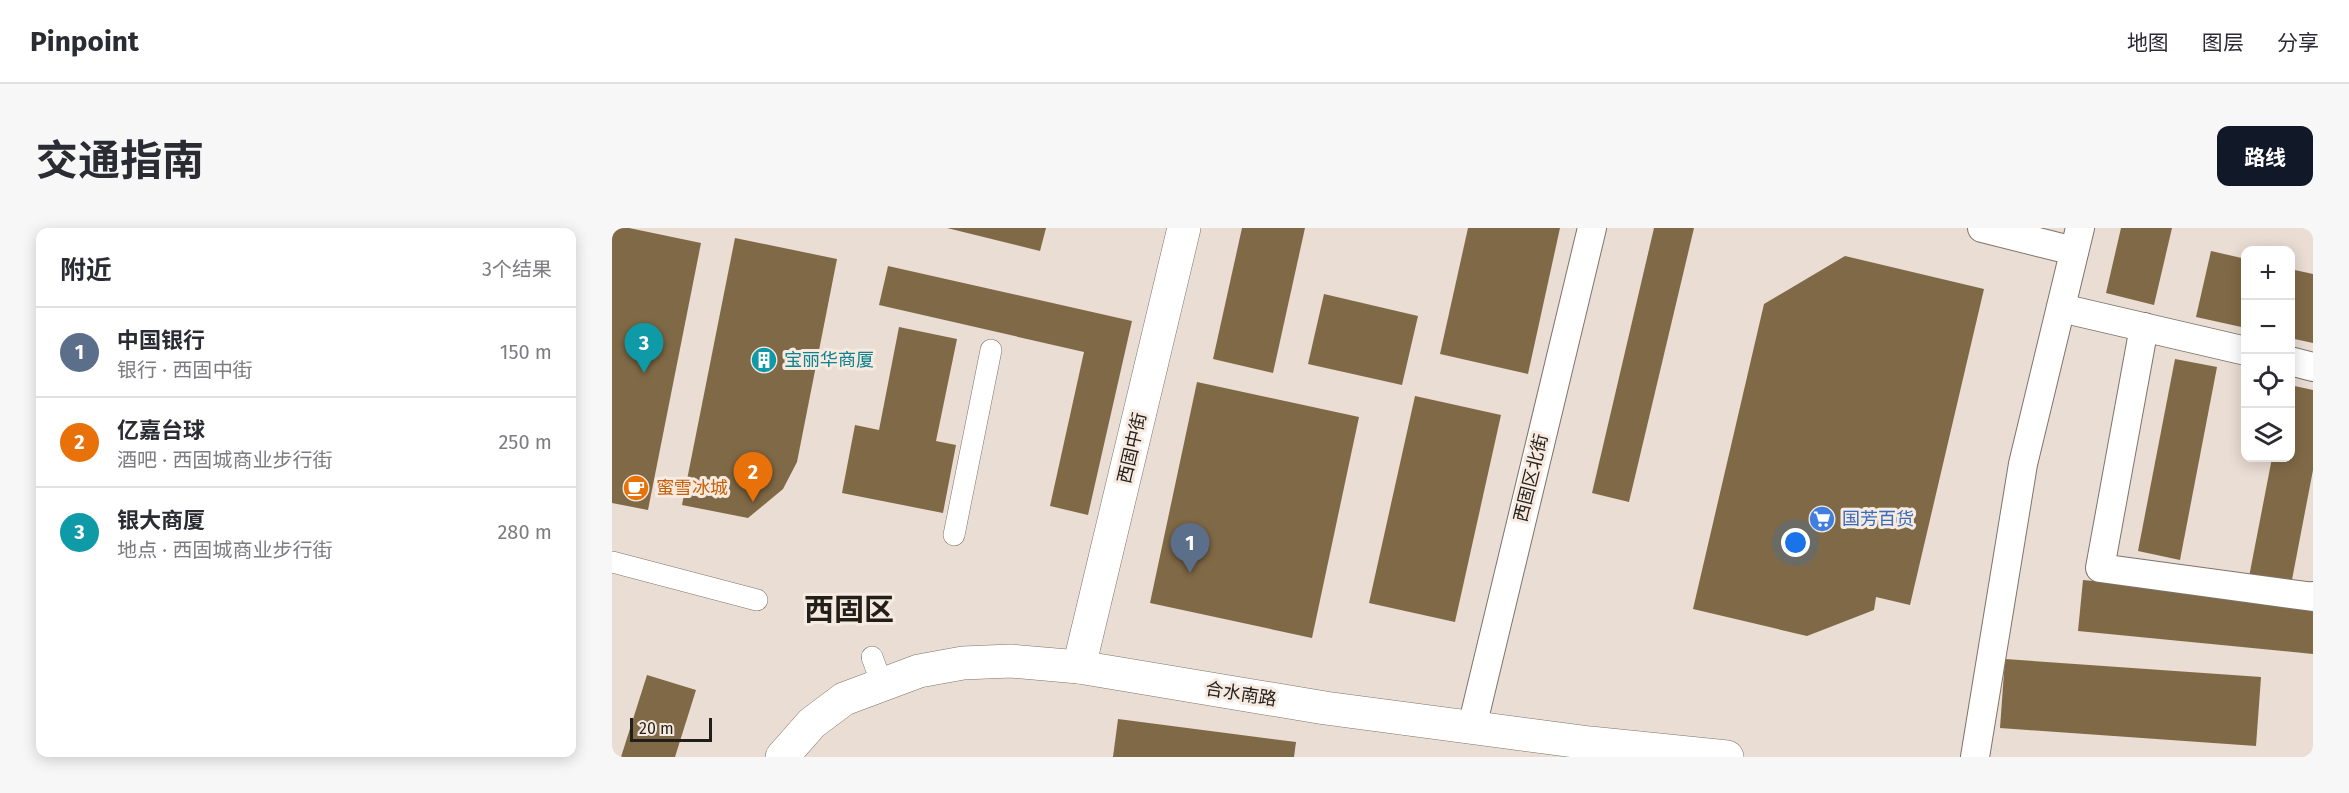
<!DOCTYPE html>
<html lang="zh">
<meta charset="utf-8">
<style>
body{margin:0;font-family:"Fira Sans","Noto Sans SC",sans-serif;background:#f7f7f7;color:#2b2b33}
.controls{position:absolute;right:18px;top:18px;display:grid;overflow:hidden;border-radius:12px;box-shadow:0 3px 15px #0003}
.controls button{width:54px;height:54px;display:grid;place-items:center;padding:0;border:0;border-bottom:2px solid #e1e1e2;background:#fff;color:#2b2b33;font:30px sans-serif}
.scale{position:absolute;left:18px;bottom:15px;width:82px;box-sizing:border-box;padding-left:6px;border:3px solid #221e1a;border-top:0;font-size:16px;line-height:21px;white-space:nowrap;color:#221e1a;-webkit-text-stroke:4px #f7eae0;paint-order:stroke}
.you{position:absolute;left:1184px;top:315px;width:21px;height:21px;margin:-15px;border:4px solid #fff;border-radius:50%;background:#1a73e8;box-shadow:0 0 0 9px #1a73e833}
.badge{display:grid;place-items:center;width:39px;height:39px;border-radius:50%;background:#111827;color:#fff;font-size:20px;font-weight:700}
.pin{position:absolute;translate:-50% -50px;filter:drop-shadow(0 2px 3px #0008)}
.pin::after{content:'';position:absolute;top:32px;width:21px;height:18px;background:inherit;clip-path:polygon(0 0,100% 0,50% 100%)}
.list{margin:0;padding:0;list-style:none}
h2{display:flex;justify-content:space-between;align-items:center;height:78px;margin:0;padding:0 24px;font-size:26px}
h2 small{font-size:20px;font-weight:400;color:#7c7c81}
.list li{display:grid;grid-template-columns:39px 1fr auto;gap:18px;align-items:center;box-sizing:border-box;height:90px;padding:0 24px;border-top:2px solid #e1e1e2}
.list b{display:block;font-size:22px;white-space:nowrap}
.list p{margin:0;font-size:20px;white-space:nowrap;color:#7c7c81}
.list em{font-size:20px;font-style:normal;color:#7c7c81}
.icon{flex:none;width:33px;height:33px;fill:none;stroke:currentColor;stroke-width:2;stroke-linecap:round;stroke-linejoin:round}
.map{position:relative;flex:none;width:1701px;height:529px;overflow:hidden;border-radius:12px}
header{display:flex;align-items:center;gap:36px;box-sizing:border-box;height:84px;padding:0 30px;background:#fff;border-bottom:2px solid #e1e1e2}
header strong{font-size:28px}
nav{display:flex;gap:33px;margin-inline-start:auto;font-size:21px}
.intro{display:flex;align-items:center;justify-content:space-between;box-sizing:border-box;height:144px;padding:0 36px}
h1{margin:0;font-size:42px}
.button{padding:15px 27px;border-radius:12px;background:#111827;color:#fff;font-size:21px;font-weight:700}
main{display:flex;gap:36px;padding:0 36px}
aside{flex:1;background:#fff;border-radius:12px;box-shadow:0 3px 15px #0003}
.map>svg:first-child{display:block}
</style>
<header>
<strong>Pinpoint</strong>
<nav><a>地图</a><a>图层</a><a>分享</a></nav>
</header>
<div class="intro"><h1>交通指南</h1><a class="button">路线</a></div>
<main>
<aside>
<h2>附近<small>3个结果</small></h2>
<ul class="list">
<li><span class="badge" style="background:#5c6f8a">1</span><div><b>中国银行</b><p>银行 · 西固中街</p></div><em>150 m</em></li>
<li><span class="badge" style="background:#e8710a">2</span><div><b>亿嘉台球</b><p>酒吧 · 西固城商业步行街</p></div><em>250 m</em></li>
<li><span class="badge" style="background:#0f9aa8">3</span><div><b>银大商厦</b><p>地点 · 西固城商业步行街</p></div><em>280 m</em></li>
</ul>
</aside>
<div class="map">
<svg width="1701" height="529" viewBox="0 0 1701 529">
<rect width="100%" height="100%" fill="#eaddd3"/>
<g fill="#806946">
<path d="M0,0H17L89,15L36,282L0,275Z"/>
<path d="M335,0H434L428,23Z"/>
<path d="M630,0H693L661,145L601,131Z"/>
<path d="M856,0H948L916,146L828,126Z"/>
<path d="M1042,0H1082L1017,274L980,265Z"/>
<path d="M1509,0H1560L1542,77L1494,65Z"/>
<path d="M123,10L225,31L185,234L171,261L136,290L70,277Z"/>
<path d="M1599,23L1634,31V100L1584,89Z"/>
<path d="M1233,28L1372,61L1298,377L1264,369L1262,382L1195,408L1081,381L1152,76Z"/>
<path d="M276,38L520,93L476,287L438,278L472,124L267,77Z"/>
<path d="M1678,41L1701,46V115L1678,110Z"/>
<path d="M712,66L806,88L790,157L696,136Z"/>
<path d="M287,99L345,111L324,213L344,217L331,285L230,265L243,197L267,202Z"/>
<path d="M1563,131L1605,139L1568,332L1526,323Z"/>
<path d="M585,154L747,189L700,410L538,375Z"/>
<path d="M1678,157L1701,162V242L1679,357L1637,349L1660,230H1678Z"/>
<path d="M803,168L889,187L843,394L757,375Z"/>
<path d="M1471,352L1701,375V426L1466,403Z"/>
<path d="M1393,431L1649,449L1644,518L1388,500Z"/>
<path d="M35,447L84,462L63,529H9Z"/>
<path d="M506,491L684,514L682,529H501Z"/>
</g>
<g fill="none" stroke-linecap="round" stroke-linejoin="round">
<g stroke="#7e736a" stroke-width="22">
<g id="pedestrian">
<path d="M342,307L379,122"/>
<path d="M0,334L145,372"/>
<path d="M260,429L270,456"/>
</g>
</g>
<g stroke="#7e736a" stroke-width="30">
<g id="minor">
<path d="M1370,0L1462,23"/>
<path d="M1449,80L1634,123"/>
<path d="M1532,99L1488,340L1701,369V368"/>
<path d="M1678,133L1701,139"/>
<path d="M860,499L980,0"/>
<path d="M1363,529L1411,236L1468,0"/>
</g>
</g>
<g stroke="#7e736a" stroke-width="34">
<path id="tertiary" d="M467,439L572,0"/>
</g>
<g stroke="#7e736a" stroke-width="34">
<path id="secondary" d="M170,529L200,495L232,471L307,443L351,435L399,433L467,439L713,480L978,515L1115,529"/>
</g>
<use href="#pedestrian" stroke="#fff" stroke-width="21"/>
<use href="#minor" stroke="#fff" stroke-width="28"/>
<use href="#tertiary" stroke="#fff" stroke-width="33"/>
<use href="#secondary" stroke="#fff" stroke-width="33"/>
</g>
<defs>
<g id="building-disc" transform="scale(1.35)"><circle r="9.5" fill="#0f9aa8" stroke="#f7eae0"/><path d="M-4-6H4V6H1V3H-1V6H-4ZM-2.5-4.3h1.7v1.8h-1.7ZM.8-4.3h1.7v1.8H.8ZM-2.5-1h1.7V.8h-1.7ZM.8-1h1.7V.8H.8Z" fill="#fff"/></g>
<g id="cafe-disc" transform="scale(1.35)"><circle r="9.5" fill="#e8710a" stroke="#f7eae0"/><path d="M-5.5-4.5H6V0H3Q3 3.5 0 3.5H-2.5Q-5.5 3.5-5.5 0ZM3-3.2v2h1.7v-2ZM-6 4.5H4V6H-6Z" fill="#fff"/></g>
<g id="supermarket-disc" transform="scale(1.35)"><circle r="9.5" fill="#3f7fe0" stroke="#f7eae0"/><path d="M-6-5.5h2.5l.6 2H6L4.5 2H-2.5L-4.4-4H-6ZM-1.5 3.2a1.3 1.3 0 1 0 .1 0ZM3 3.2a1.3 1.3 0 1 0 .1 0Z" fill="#fff"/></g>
</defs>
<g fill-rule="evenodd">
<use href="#building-disc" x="152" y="132"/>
<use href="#cafe-disc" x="24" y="260"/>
<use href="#supermarket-disc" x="1210" y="291"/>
</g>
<g text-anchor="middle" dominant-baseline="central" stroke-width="6" stroke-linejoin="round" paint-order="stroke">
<g font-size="18" fill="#0d838f" stroke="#f7eae0" text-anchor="start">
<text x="172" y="132">宝丽华商厦</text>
</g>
<g font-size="18" fill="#221e1a" stroke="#f7eae0">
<text transform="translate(520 220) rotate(-77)">西固中街</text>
<text transform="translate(919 250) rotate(-76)">西固区北街</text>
<text transform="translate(629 466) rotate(9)">合水南路</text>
</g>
<g font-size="18" fill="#c56008" stroke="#f7eae0" text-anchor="start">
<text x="44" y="260">蜜雪冰城</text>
</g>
<g font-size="18" fill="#366cbe" stroke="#f7eae0" text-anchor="start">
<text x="1230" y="291">国芳百货</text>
</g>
<g font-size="30" font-weight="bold" fill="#221e1a" stroke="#f7eae0">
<text x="237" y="382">西固区</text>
</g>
</g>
</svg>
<div class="controls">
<button>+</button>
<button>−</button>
<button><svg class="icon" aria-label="locate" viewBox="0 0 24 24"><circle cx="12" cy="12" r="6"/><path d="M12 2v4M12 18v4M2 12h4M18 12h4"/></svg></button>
<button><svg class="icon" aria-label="layers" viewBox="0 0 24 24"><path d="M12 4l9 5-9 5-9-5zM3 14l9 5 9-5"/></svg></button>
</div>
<div class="scale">20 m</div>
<div class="you"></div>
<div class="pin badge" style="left:578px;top:345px;background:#5c6f8a">1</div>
<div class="pin badge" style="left:141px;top:274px;background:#e8710a">2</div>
<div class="pin badge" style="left:32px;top:145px;background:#0f9aa8">3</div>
</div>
</main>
